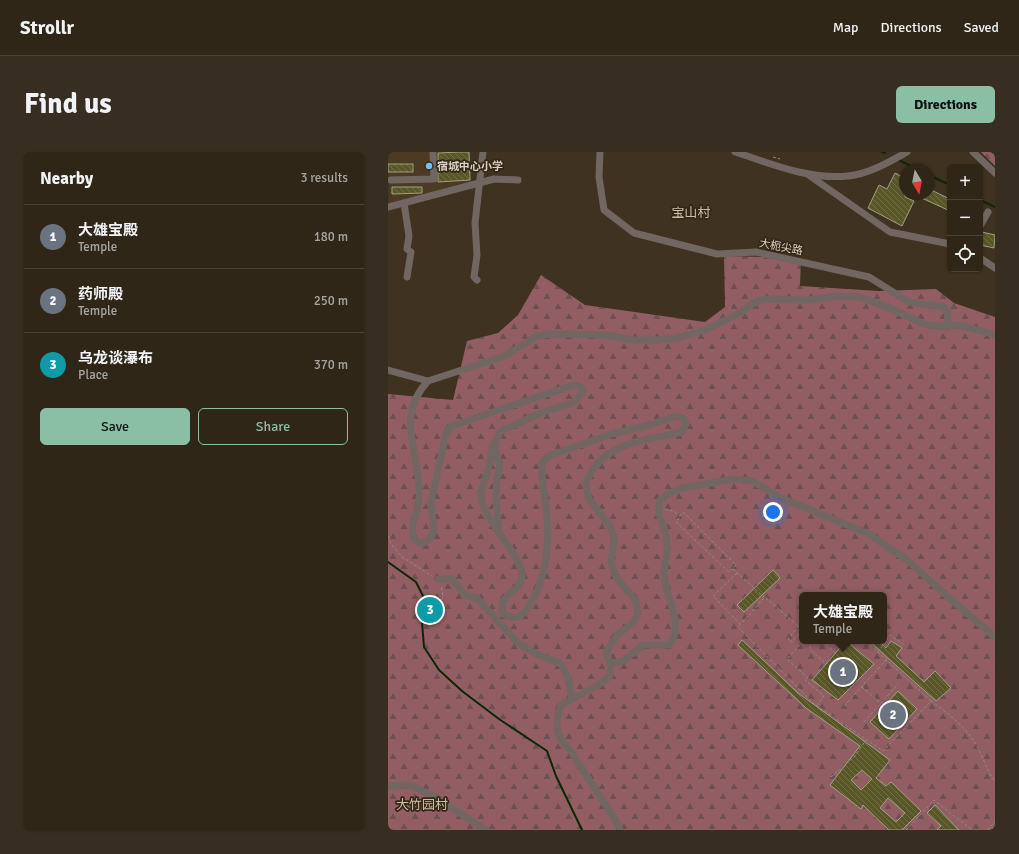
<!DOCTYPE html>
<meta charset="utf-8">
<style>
body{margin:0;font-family:Signika,"Noto Sans SC",sans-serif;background:#372e21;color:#f1f3f6}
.controls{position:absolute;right:12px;top:12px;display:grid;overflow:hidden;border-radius:6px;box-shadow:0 1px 3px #0004}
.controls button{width:36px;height:36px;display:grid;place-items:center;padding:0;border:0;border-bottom:1px solid #4a4337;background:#2f2618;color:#f1f3f6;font:20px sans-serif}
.compass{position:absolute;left:511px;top:12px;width:36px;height:36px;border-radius:50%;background:#2f2618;box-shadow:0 1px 3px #0004;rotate:170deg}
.you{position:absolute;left:385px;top:360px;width:14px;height:14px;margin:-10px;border:3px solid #fff;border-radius:50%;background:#1a73e8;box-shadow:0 0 0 6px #1a73e833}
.badge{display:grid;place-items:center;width:26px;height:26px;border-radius:50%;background:#8abfa5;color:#fff;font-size:13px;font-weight:700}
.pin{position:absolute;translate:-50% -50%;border:2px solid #fff;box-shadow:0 1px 4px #0006}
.popup{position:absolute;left:411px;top:440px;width:88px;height:52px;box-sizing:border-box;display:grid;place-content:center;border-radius:6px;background:#2f2618;filter:drop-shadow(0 1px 3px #0005);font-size:13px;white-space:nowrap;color:#a7a5a2}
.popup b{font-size:15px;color:#f1f3f6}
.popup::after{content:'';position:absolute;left:50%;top:100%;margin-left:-8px;border:8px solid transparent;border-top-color:#2f2618}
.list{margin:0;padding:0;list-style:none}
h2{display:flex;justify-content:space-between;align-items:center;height:52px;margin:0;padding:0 16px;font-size:17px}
h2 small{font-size:13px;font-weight:400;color:#a7a5a2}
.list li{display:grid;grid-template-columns:26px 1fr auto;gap:12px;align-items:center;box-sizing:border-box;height:64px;padding:0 16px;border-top:1px solid #4a4337}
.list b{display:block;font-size:15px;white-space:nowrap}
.list p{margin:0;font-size:13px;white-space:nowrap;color:#a7a5a2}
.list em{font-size:13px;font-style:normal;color:#a7a5a2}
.actions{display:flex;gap:8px;padding:12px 16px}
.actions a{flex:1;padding:9px 0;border:1px solid #8abfa5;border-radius:6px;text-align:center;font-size:14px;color:#8abfa5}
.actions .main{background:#8abfa5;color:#111}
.icon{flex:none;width:22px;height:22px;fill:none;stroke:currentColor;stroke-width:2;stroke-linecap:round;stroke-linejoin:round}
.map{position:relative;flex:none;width:607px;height:678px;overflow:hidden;border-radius:6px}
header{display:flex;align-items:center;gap:24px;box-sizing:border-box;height:56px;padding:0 20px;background:#2f2618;border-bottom:1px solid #4a4337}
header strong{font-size:19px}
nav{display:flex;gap:22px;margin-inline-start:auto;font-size:14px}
.intro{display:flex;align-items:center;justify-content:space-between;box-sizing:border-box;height:96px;padding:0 24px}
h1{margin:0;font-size:28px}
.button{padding:10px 18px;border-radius:6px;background:#8abfa5;color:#111;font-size:14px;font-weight:700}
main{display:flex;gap:24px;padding:0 24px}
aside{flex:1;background:#2f2618;border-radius:6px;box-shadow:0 1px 3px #0004}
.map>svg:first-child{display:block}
</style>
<header>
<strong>Strollr</strong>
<nav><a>Map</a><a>Directions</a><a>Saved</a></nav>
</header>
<div class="intro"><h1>Find us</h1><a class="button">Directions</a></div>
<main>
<aside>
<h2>Nearby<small>3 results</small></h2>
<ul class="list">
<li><span class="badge" style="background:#6b7280">1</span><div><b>大雄宝殿</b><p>Temple</p></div><em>180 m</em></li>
<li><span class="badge" style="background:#6b7280">2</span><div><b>药师殿</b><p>Temple</p></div><em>250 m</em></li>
<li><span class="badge" style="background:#0f9aa8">3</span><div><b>乌龙谈瀑布</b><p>Place</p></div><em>370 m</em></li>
</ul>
<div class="actions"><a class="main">Save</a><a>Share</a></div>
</aside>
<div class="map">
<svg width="607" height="678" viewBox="0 0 607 678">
<defs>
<pattern id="forest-firs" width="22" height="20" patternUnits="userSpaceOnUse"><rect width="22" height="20" fill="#925e64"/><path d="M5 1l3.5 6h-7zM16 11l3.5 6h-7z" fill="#6e5052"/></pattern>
<pattern id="building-back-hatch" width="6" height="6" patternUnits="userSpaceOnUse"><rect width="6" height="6" fill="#595727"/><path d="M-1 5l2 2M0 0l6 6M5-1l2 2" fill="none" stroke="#706e45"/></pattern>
</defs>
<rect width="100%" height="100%" fill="#3f3220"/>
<path fill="#4c3b22" d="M0,0H82L83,29L1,52Z"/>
<g fill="url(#forest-firs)" fill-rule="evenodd">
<path d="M593,0H607V14Z"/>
<path d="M336,104L413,106L412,134L491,139L548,137L566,151L607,165V678H0V242L65,248L79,189L110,181L130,163L153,123L197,153L317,170L337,155ZM414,443H496V489H414Z"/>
</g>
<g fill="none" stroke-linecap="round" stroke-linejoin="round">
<g stroke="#0c2703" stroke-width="2">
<path d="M494,0L497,1"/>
<path d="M511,8L531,18"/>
<path d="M541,23L562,33"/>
<path d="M592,48L607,55"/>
<path d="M0,410L28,430L39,452L34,470L36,495L51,518L74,539L111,567L159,599L168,624L194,678"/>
</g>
</g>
<g fill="url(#building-back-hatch)" stroke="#9f9f86" fill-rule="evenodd">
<path d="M72,0H81L82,28L50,30V1Z"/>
<rect x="0" y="12" width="25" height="8"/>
<path d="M507,21L517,26V45L526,49L514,74L480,56L491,33L499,37Z"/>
<path d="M4,35H34V41L4,42Z"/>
<path d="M541,37L562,47V59L525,42H541Z"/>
<path d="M594,80L607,83L606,96L592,93Z"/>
<path d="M385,418L392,426L356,460L349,453Z"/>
<path d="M354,488L410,541L502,608L488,626L498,634L503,630L533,659L514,678H501L475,653L473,657L442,633L472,594L418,556L350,493ZM474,618L484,627L473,638L463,628ZM500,646L517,661L508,670L492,656Z"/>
<path d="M458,489L486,512L450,548L424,528Z"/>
<path d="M481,489H491L498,496L503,489L514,496L508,504L536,530L547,519L563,536L548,549Z"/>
<path d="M510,539L529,557L501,587L482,570Z"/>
<path d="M547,653L571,678H549L553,674L539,661Z"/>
</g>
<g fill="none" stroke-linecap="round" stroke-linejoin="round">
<g stroke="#94897b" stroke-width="1" stroke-dasharray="3 2" stroke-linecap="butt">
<path d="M385,5L392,7"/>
<path d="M277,357L287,360L292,364"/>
<path d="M295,360L348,413L341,420L288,370Z"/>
<path d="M0,384L3,392L14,405L44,424"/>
<path d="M345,417L376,445"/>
<path d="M349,421L325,444L352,472"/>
<path d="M49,457C55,450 56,443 53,435"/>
<path d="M414,470L400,487L404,490L414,478"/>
<path d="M410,474L377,445L350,475L425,551L495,599L543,549L478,489"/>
<path d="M415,489L399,507L420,526L417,528L436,544L429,553"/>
<path d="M420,489L423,498L436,510"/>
<path d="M434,489L446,500"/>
<path d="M490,500L502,483L515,492"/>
<path d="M474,535L493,552"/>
<path d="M543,549C561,562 579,576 590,596C596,607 599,620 607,629"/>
<path d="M456,554L498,508"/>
<path d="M476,570L510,532"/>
<path d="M443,625L467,604L478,588"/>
<path d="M518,678L546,648L584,678"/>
<path d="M600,678L607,669"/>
</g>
<g stroke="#716661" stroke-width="7">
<path d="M212,0L211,25L216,58L246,81L329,102L368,100L481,125L521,150L556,155L560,161L559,175"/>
<path d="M347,0C384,12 421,28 460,24C481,22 501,10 519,0"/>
<path d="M585,0L607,21"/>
<path d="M422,24L502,80L562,92"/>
<path d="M3,28L46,27L45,0"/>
<path d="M16,51L21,84L19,97L23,100L19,125"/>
<path d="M0,55L106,27L130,28"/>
<path d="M592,74L600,60"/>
<path d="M592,106L607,116"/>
<path d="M89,128L86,125L89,103L87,71L95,0"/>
<path d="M0,218L40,229"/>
<path d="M106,292L113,279L155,260L185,251L195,240L193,235L186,233L63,274L58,282L43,350L46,380L41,388L33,392L26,387C20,371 31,362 31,346C34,303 5,266 40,229L117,204L149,184L165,182L217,183L246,188H269L290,186L317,178L354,160L364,152L376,147L420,148L448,144L472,145L499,155L536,172L554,175L567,173L586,177L607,183"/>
<path d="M111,381L108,345L109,326L112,315L106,292C103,304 101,316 97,328C96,332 93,338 93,342C93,368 135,403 134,424C133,442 109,440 115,462C128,469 134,465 142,453C157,428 162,394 159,364C158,346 152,328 154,310L161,304L223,282L254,275L289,264L296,267L298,272L294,280C266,287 229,288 208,313C204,318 201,325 197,331L201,347L222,374L226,385L223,411L228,425L248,449L250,462L245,471L230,482L218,500L222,511L235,509L255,493H281C298,472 277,447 276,423C276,410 282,396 278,383C274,366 269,367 272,348L280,342L294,336L346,327L364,329L391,345L481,382L519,408L559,444L607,485"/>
<path d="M50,427H64L77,443L89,446L129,490L146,501L173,512L180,526L184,547"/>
<path d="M222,511V524L209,534L173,553C166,572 167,584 182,598L228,669L232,678"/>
<path d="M0,634L22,633L45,644L98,678"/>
</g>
</g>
<circle fill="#6bc3f2" stroke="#342816" stroke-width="1.5" cx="41" cy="14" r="4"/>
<g text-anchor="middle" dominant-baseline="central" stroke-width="3.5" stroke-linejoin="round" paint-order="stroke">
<g font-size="11" font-weight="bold" fill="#dad2c7" stroke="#342816" text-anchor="start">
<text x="49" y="14">宿城中心小学</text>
</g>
<g font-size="11" fill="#dad2c7" stroke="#342816">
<text transform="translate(393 95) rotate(11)">大枙尖路</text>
</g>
<g font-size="13" fill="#cdbda7" stroke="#342816">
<text x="303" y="61">宝山村</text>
<text x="34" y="653">大竹园村</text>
</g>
</g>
</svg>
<div class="controls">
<button>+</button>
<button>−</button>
<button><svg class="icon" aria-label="locate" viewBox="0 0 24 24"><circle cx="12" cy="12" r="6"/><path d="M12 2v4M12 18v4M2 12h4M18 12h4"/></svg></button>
</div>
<svg class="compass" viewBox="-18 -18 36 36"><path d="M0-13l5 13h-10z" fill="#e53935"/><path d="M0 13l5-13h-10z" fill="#a7a5a2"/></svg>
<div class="you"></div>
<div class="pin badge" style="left:455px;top:520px;background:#6b7280">1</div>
<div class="popup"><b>大雄宝殿</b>Temple</div>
<div class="pin badge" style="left:505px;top:563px;background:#6b7280">2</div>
<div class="pin badge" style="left:42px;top:458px;background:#0f9aa8">3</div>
</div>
</main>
